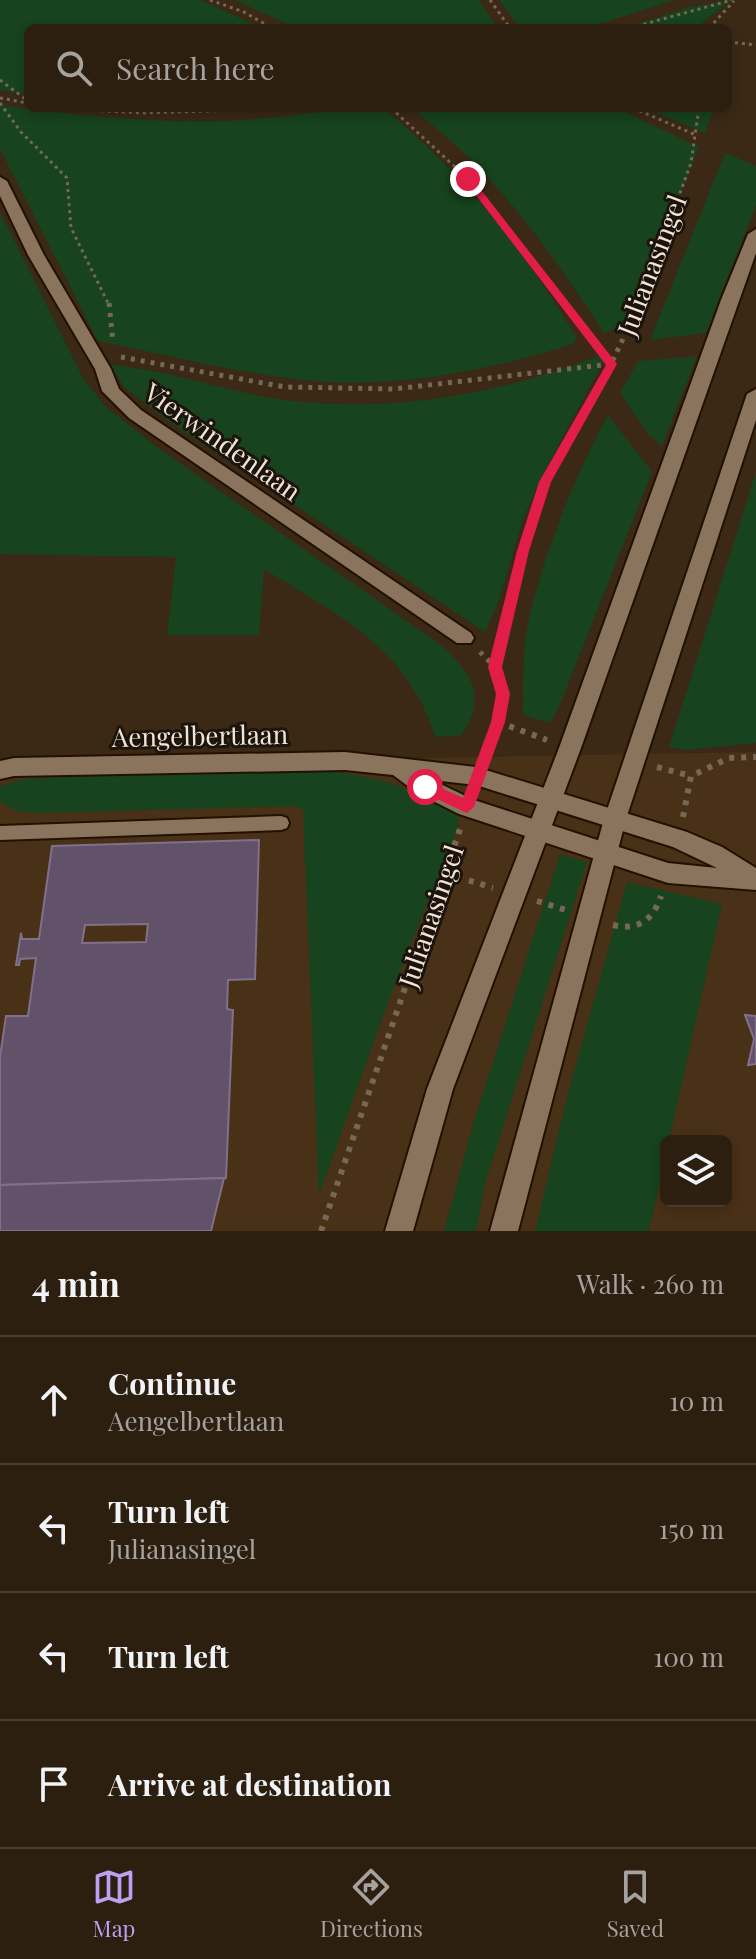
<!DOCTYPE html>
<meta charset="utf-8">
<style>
body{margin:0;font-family:"Playfair Display",serif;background:#382c1e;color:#f1f3f6}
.controls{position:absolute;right:24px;bottom:24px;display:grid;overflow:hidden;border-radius:12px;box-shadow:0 4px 12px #0003}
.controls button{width:72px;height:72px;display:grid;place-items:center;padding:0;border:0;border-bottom:2px solid #483d30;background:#2c1f10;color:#f1f3f6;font:40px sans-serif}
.stop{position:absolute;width:24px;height:24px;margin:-18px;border:6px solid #e11d48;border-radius:50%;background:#fff}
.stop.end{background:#e11d48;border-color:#fff;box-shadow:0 2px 8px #0008}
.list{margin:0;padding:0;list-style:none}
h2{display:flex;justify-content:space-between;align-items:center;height:104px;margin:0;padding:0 32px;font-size:34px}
h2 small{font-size:26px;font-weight:400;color:#a6a29f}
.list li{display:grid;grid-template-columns:52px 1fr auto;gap:24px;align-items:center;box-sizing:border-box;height:128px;padding:0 32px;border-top:2px solid #483d30}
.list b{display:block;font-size:30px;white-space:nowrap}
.list p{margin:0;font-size:26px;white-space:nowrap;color:#a6a29f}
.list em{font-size:26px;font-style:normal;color:#a6a29f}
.icon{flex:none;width:44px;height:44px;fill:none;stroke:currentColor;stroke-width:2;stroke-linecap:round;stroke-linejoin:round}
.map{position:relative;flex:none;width:756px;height:1231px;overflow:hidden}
.search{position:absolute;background:#2c1f10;box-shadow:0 4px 12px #0003;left:24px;right:24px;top:24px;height:88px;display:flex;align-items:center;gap:20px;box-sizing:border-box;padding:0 28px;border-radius:12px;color:#a6a29f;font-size:30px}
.sheet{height:616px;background:#2c1f10}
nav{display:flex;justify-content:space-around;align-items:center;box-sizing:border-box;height:112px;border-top:2px solid #483d30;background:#2c1f10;font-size:22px;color:#a6a29f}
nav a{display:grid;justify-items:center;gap:4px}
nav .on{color:#bca0f2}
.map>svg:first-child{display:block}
</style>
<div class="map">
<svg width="756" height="1231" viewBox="0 0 756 1231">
<rect width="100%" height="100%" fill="#3b2915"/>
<path fill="#493117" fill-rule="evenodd" d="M756,752V1231H0V766ZM666,1141H726V1201H666Z"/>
<g fill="#17431e">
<path d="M0,0H200L263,28H28V95L0,90Z"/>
<path d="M235,0H479L497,28H296Z"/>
<path d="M499,0H675L587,28H520Z"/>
<path d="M732,0L695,28H625L690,7Z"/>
<path d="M0,105C73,115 148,123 222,121C275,120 328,108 382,108C463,171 524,251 577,338L573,344L564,347C487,370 409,386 328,382C250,377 173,356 98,341L0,149Z"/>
<path d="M411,108H616L699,147L636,304L619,328L604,333C549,249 493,169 411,108Z"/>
<path d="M646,108H714L705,133Z"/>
<path d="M725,153L756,166V205L706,333L650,340Z"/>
<path d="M0,212L83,378L105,406L154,445L437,642C469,669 490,695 461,735L436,737C405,646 341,617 264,569L259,635H167L176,557L0,554Z"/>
<path d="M697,356L662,446L648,434L620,393L638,361Z"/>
<path d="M595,357L605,358L541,478L522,522L499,600L485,632L168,421L124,387L110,365C164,369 218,389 271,398C381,415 492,397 595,357Z"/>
<path d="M608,415L652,472L559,707L550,723L523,715C523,680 522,644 531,610C548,544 575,475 608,415Z"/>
<path d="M756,472V743L684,750L669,747Z"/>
<path d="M270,769C345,770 390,775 457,812L459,824L394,986L319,1195L303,810L294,806L36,813L17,811L0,802V786L24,779Z"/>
<path d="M560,854L587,862L485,1184L476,1231H444L474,1121Z"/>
<path d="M627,882L722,904L669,1141H666V1155L649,1231H535L567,1097Z"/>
</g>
<g fill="#615169" stroke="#807089" stroke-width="2" fill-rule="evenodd">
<path d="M259,840L255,979L228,980L227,1009L233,1010L226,1178L0,1185V1057L6,1016H28L36,958L20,959L19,965H16L21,933L22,939H39L52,846ZM148,924L146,942L82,943L85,925Z"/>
<path d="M745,1015L756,1016V1064L748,1065L754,1039Z"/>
<path d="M224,1178L211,1231H0V1185Z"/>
</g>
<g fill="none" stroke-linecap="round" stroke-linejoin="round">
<g stroke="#210" stroke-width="4">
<path id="lane" d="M281,816L287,818L289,823L287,828L281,830L0,840V826Z"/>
</g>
<g stroke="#210" stroke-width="4">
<g id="street">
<path d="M0,177L7,181L44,255L111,369L119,389L141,410L471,633L474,638L471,643H457L129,418L102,391L95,369L28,255L0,196Z"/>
<path d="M345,752L476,767L687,832L722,847L756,868V890L668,883L459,814L417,793L393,775L345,770L14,776L0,779V761L14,758ZM432,780L476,785L673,847L717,868L668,863L474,800Z"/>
</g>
</g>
<g stroke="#210" stroke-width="4">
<g id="secondary">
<path d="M756,229V253L581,748L453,1089L413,1231H385L427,1089L559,748L721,300L748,234Z"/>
<path d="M756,389V420L626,819L518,1231H490L604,819L747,394Z"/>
</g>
</g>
<g stroke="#776755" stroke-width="3" stroke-dasharray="3 4" stroke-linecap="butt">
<path d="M210,0L244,12L272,28"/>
<path d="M490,0L510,28"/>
<path d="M630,28L732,0"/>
<path d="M709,28L734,1"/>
<path d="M728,42L756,45"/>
<path d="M0,80L28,101"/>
<path d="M0,98L27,103"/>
<path d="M0,103L21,132L67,178L71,228L109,305"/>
<path d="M52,108L145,113L302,108"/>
<path d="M391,108L468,179L565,305"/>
<path d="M633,108L696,135"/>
<path d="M639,305L691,163L699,108"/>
</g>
<g stroke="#776755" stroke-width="5" stroke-dasharray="4 6" stroke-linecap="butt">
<path d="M109,303L113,342"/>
<path d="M121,357L285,387L394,389L611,364L564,303"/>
<path d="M480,652L495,667"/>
<path d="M501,705L503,694L495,667L523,551L545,482L611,364L640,303"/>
</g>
<g stroke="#776755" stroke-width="6" stroke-dasharray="5 7" stroke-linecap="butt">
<path d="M498,722L547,740"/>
<path d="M485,755L498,722L501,703"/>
<path d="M657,767L691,776"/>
<path d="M683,817L691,776L729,758L756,757"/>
<path d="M446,873L493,888"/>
<path d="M537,901L566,910"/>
<path d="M613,925C638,931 653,920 661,896"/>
<path d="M321,1231L460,829"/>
</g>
<use href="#lane" fill="#8a745e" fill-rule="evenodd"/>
<use href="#street" fill="#8a745e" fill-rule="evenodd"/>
<use href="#secondary" fill="#8a745e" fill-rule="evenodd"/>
</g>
<path fill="#e11d48" d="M465,177H471L617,364L551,482L529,551L502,667L510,694L505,722L474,807L467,813L420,791L418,787L425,781L463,798L491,722L496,694L488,667L517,551L539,482L606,365L465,181Z"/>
<g text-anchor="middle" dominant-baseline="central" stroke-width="6" stroke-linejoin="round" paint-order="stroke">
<g font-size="26" fill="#f0e4d8" stroke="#1c140b">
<text transform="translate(651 265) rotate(-69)">Julianasingel</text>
<text transform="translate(223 441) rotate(35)">Vierwindenlaan</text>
<text transform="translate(200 735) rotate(-1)">Aengelbertlaan</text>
<text transform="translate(430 916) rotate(-71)">Julianasingel</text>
</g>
</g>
</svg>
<div class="controls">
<button><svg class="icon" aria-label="layers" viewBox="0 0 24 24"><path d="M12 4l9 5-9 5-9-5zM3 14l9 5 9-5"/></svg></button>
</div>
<div class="stop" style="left:425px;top:787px"></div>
<div class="stop end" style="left:468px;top:179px"></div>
<div class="search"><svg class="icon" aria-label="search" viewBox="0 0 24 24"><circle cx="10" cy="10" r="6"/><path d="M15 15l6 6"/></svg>Search here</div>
</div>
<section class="sheet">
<h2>4 min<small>Walk · 260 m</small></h2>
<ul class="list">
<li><svg class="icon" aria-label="ahead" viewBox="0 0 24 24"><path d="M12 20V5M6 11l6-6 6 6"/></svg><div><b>Continue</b><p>Aengelbertlaan</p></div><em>10 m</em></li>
<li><svg class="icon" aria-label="left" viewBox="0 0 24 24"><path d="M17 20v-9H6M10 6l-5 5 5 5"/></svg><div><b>Turn left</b><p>Julianasingel</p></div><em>150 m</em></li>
<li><svg class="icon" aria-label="left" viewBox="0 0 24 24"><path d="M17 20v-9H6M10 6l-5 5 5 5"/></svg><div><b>Turn left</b></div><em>100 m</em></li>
<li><svg class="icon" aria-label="arrive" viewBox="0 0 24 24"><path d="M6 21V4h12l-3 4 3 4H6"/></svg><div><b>Arrive at destination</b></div></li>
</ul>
</section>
<nav>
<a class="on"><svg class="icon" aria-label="map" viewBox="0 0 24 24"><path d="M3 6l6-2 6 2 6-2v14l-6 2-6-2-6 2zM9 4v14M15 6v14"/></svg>Map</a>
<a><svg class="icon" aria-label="directions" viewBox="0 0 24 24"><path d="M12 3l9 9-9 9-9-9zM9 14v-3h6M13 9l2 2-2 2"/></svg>Directions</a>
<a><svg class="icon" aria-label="saved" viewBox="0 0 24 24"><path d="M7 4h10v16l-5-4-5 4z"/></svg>Saved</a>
</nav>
